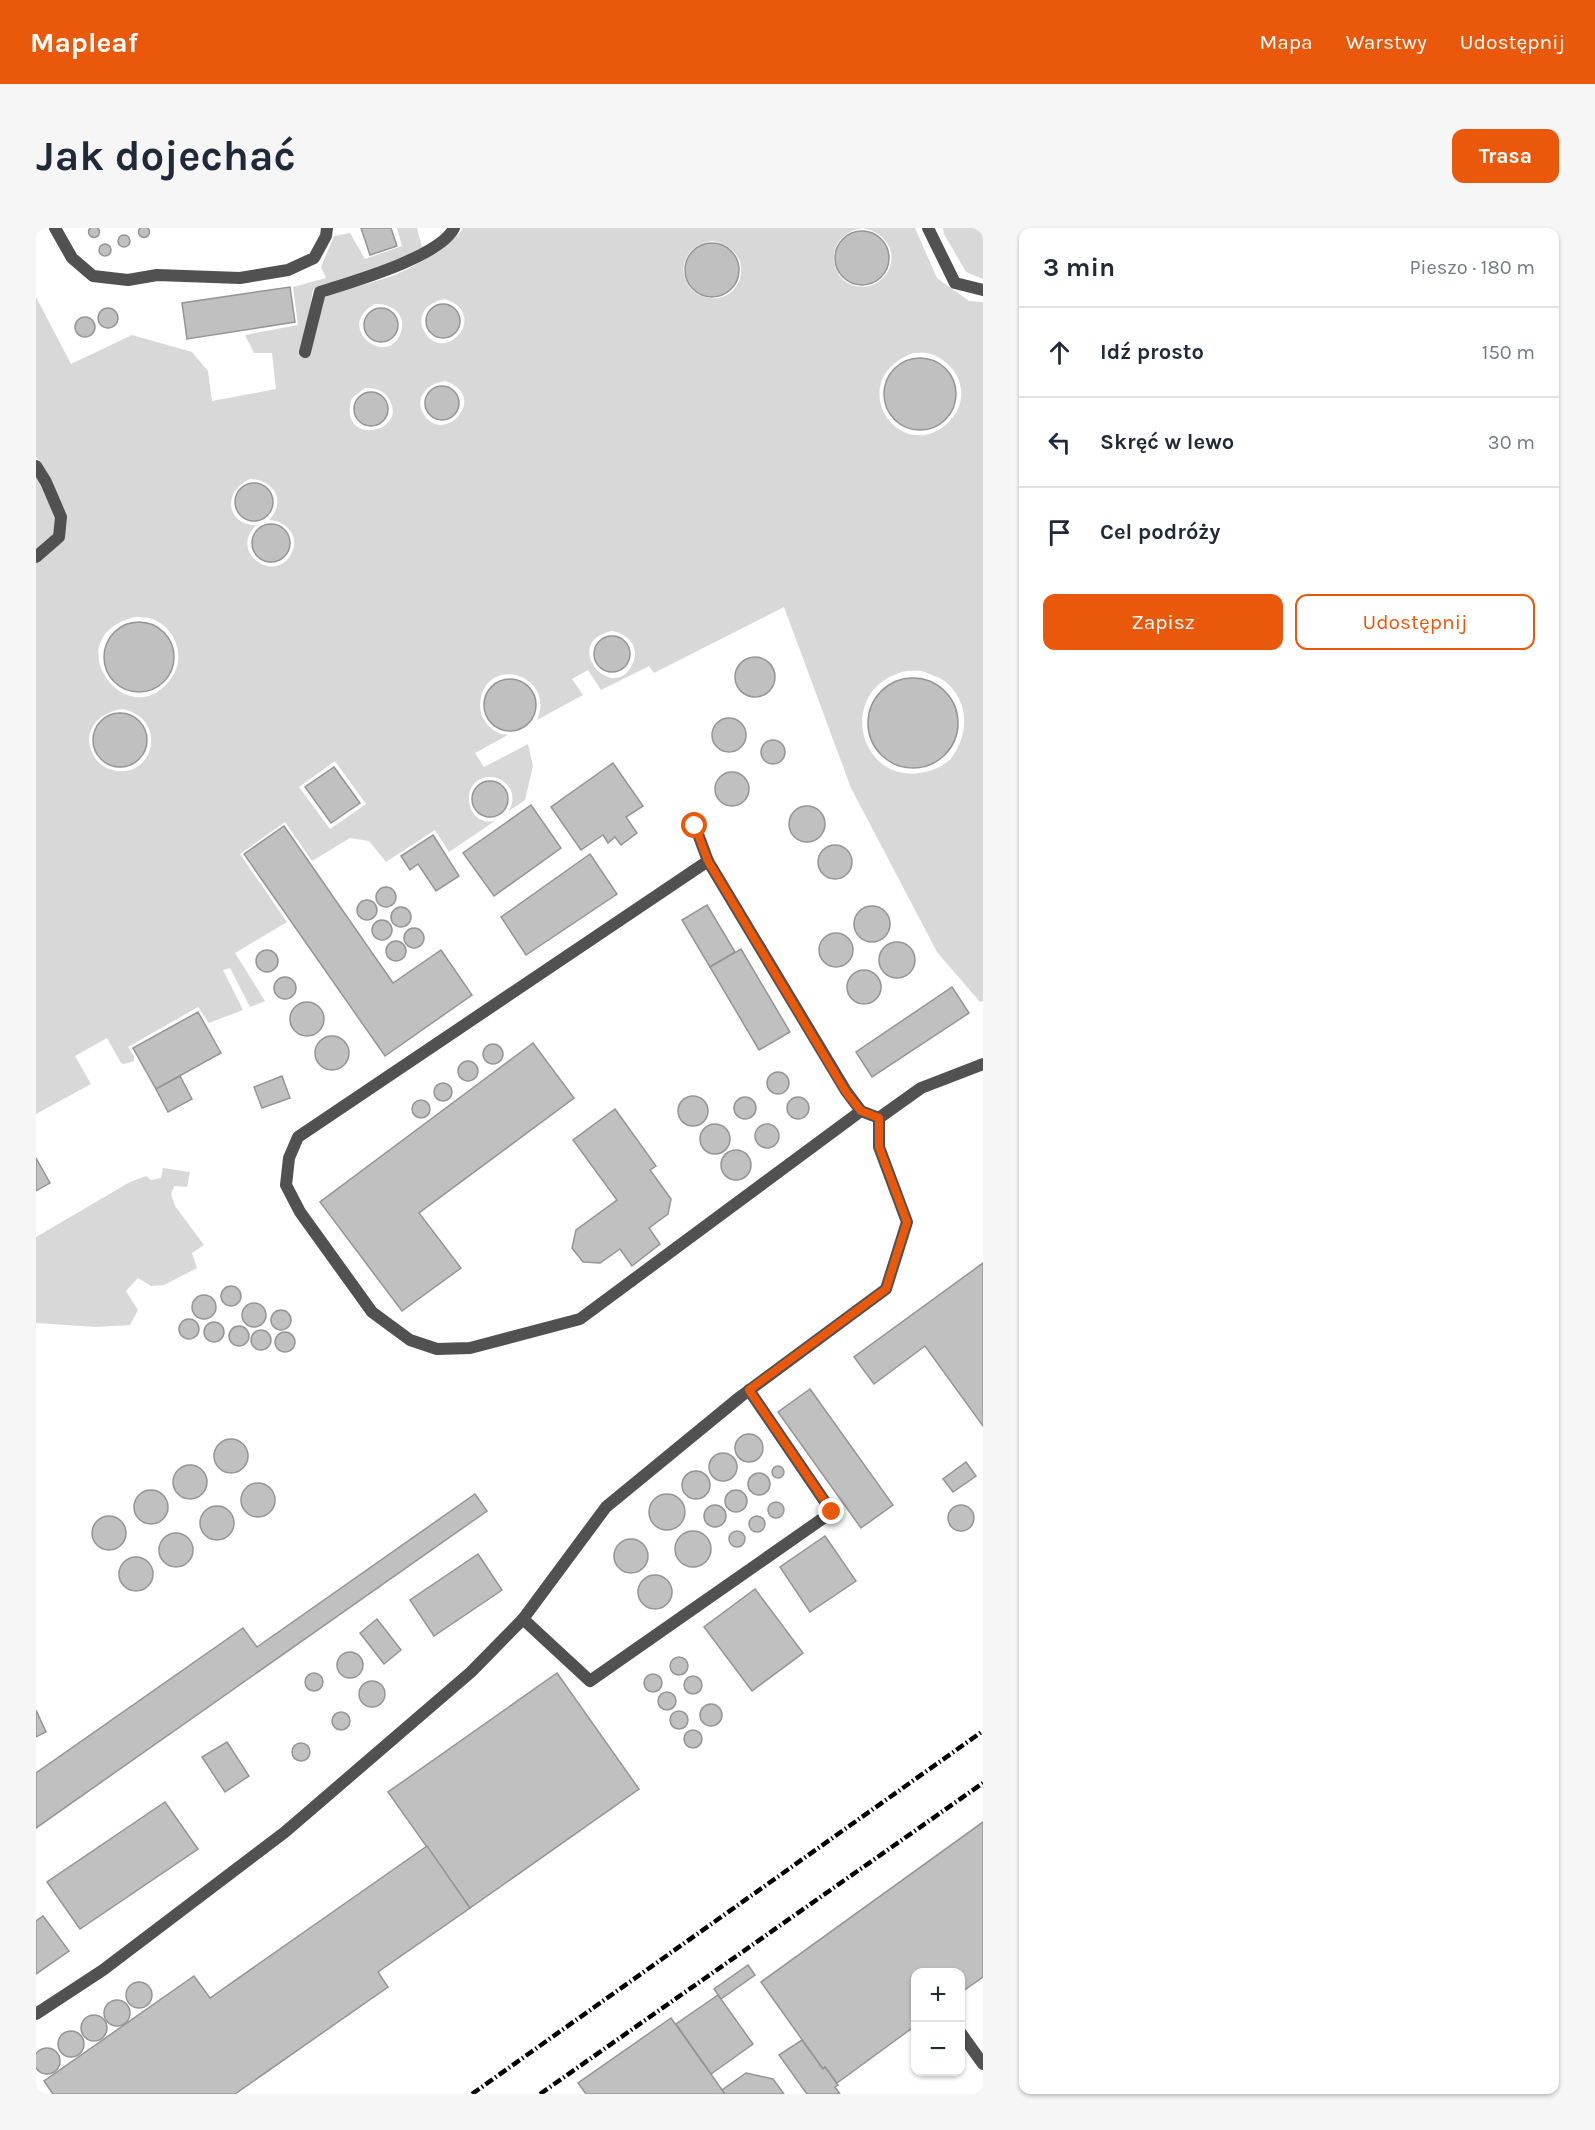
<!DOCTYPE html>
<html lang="pl">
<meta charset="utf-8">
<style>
body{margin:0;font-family:Karla,sans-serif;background:#f6f6f7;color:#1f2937}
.controls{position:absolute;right:18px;bottom:18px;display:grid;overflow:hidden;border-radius:12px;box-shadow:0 2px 4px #0004}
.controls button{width:54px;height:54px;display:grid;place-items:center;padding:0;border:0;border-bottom:2px solid #e0e1e3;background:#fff;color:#1f2937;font:30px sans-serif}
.stop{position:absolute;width:18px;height:18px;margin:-14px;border:4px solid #ea580c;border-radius:50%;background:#fff}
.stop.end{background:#ea580c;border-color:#fff;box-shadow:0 2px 6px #0008}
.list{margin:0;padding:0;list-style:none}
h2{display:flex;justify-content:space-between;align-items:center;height:78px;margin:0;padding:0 24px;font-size:26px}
h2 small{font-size:20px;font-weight:400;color:#747a83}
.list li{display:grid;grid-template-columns:39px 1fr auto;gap:18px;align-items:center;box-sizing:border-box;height:90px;padding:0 24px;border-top:2px solid #e0e1e3}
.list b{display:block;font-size:22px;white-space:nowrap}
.list em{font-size:20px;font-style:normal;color:#747a83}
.actions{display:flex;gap:12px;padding:18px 24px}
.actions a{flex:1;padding:14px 0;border:2px solid #ea580c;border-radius:12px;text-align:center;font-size:21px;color:#ea580c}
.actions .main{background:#ea580c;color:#fff}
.icon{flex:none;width:33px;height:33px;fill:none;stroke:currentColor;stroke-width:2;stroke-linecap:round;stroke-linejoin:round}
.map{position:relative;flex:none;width:947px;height:1866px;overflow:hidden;border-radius:12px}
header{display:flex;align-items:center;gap:36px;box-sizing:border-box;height:84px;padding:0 30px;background:#ea580c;color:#fff}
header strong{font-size:28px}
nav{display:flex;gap:33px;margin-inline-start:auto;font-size:21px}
.intro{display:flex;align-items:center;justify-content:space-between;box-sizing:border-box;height:144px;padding:0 36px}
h1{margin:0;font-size:42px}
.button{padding:15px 27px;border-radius:12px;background:#ea580c;color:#fff;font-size:21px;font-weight:700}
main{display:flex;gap:36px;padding:0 36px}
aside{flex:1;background:#fff;border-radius:12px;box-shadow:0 2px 4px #0004}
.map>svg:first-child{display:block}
</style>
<header>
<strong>Mapleaf</strong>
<nav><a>Mapa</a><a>Warstwy</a><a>Udostępnij</a></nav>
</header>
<div class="intro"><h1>Jak dojechać</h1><a class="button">Trasa</a></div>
<main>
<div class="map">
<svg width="947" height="1866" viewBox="0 0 947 1866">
<rect width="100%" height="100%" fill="#fff"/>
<g fill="#d8d8d8" fill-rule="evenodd">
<path d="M361,0H381L386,19L348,40L277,62L265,127L275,125L288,67C310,61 332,56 353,49C370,44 419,16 427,0H879L901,50L933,73L947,74V773L944,774L901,724L815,560L748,379L618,445L613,438L565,462L552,442L536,451L547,467L501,492C519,450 460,428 446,465C444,473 443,481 446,488C451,499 460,506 472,507L439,525L448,539L492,516L497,538L489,572L473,583C478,574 478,564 471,557C467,552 461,549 455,549C423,548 427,599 459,593L413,624L399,602L350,634L333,613L314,610L276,633L249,594L204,626L251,694L199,725L229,773L214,779L194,740L187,742L207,782L173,795L162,779L92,819L98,828V833L88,836L85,835L71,810L39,828L55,856L0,886V334L26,311L14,251L0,229V69L35,136L96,107L156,124L172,143L176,173L240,161L236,125H218L209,107L262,97L257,59L290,50L285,39L298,8L314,5L329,31L366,18ZM827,0C846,4 862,20 853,41C850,49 842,56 833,58C793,65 782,7 827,0ZM677,13C724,23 706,79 669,69C661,67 655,63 651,55C640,34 656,15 677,13ZM409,71C455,86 408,139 388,103C379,86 394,73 409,71ZM339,76C355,75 371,86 365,104C353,142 296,99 339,76ZM877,125C883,125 890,124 895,126C918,134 932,158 922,181C916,193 908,200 896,205C851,221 814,149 877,125ZM409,153C455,168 407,220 387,185C378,168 393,155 409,153ZM329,160C339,160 348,162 353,171C374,206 300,219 316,170ZM214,251C238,252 251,273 233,292C243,293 251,296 256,306C259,311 259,318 256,324C243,357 191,327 220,297C190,297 186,263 214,251ZM99,389C103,389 108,389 113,390C138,396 151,428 136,449C94,512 16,410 99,389ZM575,403C593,405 606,421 595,439C574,474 525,415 575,403ZM886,443C892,446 901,448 907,452C933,471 934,504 916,529C910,537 899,542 889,544C824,559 800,466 863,445C870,442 879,443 886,443ZM87,481C135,492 116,556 73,541C65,538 58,531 55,522C47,499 67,483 87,481ZM299,533L330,576L294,601L263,559Z"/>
<path d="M907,0H947V51L930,44L908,6Z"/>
<path d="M0,244L22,289L21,308L0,326Z"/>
<path d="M127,940L154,944L151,959L138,958L135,966L139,978L168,1017L156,1025L161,1040L128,1057L115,1058L102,1050L90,1063L102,1082L94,1097L60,1099L0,1095V1009L94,954L110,948L115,952L125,950Z"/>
</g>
<g fill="#c0c0c0" stroke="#959595" stroke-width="1.5">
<circle cx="108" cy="4" r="5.5"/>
<circle cx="58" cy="4" r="5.5"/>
<path d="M325,0H355L361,18L334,27Z"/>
<circle cx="826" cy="30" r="27"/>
<circle cx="88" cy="13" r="6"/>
<circle cx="676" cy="42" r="27"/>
<circle cx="69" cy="22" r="6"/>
<path d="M254,59L259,94L151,111L146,75Z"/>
<circle cx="407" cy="93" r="17"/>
<circle cx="345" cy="97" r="17"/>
<circle cx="72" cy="90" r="10"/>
<circle cx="49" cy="99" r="10"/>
<circle cx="884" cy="166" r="36"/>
<circle cx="406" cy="175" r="17"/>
<circle cx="335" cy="181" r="17"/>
<circle cx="218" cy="274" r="19"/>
<circle cx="235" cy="315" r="19"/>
<circle cx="103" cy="429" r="35"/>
<circle cx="576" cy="426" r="18"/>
<circle cx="719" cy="449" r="20"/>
<circle cx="877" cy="495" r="45"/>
<circle cx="474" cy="477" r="26"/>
<circle cx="84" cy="512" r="27"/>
<circle cx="693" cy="507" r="17"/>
<circle cx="737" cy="524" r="12"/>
<path d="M577,535L607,578L590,589L601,605L585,617L579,609L572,615L567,607L545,622L515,579Z"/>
<path d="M298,539L324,575L295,595L269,559Z"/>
<circle cx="696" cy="561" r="17"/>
<circle cx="454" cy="571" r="18"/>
<path d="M495,577L525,620L458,668L427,625Z"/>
<circle cx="771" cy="596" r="18"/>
<path d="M248,598L357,755L405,722L436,767L349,828L208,626Z"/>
<path d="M397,607L423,648L400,663L382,636L374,642L365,628Z"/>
<circle cx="799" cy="634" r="17"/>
<path d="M554,626L581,666L490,727L465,689Z"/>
<circle cx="350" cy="669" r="10"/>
<circle cx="331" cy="682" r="10"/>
<path d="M671,677L699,724L674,739L646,692Z"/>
<circle cx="836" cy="696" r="18"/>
<circle cx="365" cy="689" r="10"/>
<circle cx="346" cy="702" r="10"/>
<circle cx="378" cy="710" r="10"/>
<circle cx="800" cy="722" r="17"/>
<circle cx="360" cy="723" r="10"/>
<circle cx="861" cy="732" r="18"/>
<path d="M705,721L754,804L723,822L674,739Z"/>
<circle cx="231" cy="733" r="11"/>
<circle cx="828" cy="759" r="17"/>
<circle cx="249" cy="760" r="11"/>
<path d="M916,759L933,785L836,849L820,824Z"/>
<circle cx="271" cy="791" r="17"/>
<path d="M162,784L185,825L120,861L97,820Z"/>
<circle cx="296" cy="825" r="17"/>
<path d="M497,815L538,870L383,985L425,1040L366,1083L284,974Z"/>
<circle cx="457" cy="826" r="10"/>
<circle cx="432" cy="843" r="10"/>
<circle cx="742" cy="855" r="11"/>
<path d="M144,848L156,871L132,884L120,861Z"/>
<path d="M246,848L254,870L226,880L218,859Z"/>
<circle cx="407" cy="864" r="9"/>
<circle cx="657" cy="883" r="15"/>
<circle cx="709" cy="880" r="11"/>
<circle cx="762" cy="880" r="11"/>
<circle cx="385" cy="881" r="9"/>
<path d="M579,881L620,938L614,942L635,971L632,986L613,1000L624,1016L596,1038L584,1021L564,1035L547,1034L536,1020L540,1002L581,972L537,912Z"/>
<circle cx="679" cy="911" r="15"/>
<circle cx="731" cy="908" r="12"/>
<circle cx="700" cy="937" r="15"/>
<path d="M0,930L14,955L0,963Z"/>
<path d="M947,1035V1198L889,1118L838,1156L818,1129Z"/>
<circle cx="195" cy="1068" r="10"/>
<circle cx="168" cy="1079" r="12"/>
<circle cx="218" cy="1087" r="12"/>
<circle cx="245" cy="1092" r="10"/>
<circle cx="153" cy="1101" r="10"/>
<circle cx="178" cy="1104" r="10"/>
<circle cx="203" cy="1108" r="10"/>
<circle cx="225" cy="1112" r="10"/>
<circle cx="249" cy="1114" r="10"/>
<path d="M774,1161L857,1277L825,1300L742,1184Z"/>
<circle cx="713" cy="1220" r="14"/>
<circle cx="195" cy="1228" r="17"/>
<circle cx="687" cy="1239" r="14"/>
<path d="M930,1234L940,1248L917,1264L907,1251Z"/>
<circle cx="154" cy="1254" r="17"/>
<circle cx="742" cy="1244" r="6"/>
<circle cx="660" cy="1257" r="14"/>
<circle cx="723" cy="1256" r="11"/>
<circle cx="222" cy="1272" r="17"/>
<circle cx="700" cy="1273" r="11"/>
<circle cx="115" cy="1279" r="17"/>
<circle cx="631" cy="1284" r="18"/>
<path d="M439,1266L451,1283L0,1600V1545L207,1400L221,1419Z"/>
<circle cx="740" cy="1282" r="8"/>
<circle cx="679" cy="1288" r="11"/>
<circle cx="925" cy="1290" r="13"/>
<circle cx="181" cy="1295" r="17"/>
<circle cx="721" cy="1296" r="8"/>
<circle cx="73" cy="1305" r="17"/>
<circle cx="657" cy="1321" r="18"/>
<circle cx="701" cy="1311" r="8"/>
<circle cx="140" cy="1322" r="17"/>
<path d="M789,1308L820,1353L774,1384L744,1339Z"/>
<circle cx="595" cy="1328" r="17"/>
<path d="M442,1326L466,1362L398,1408L374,1372Z"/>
<circle cx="100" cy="1346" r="17"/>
<circle cx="619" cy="1364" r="17"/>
<path d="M719,1361L767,1425L716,1463L668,1399Z"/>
<path d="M341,1391L365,1422L348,1436L324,1405Z"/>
<circle cx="314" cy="1437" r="13"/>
<circle cx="643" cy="1438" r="9"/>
<circle cx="278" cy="1454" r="9"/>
<path d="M521,1445L603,1561L434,1680L352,1564Z"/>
<circle cx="617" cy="1455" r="9"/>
<circle cx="657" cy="1457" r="9"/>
<circle cx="336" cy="1466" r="13"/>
<circle cx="631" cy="1473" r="9"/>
<circle cx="675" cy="1487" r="11"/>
<path d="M0,1482L10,1504L0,1509Z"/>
<circle cx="643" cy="1492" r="9"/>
<circle cx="305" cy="1493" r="9"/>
<circle cx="657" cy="1511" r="9"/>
<path d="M191,1514L213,1548L189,1564L166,1529Z"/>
<circle cx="265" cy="1524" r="9"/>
<path d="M129,1574L162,1621L44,1701L11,1654Z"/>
<path d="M947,1594V1749L924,1765V1744H879V1798L801,1855L789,1839L787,1841L725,1754Z"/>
<path d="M391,1618L434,1680L342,1744L352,1759L199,1866H17L8,1853L158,1748L174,1770Z"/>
<path d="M7,1688L33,1723L0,1746V1693Z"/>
<path d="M712,1737L719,1747L685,1771L678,1761Z"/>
<circle cx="103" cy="1767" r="13"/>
<path d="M682,1767L717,1816L675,1846L640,1796Z"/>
<circle cx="81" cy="1785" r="13"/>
<circle cx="58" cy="1800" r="13"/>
<path d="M635,1790L689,1866H550L542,1855Z"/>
<circle cx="35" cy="1816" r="13"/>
<path d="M766,1812L787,1841L789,1839L802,1857L799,1859L804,1866H771L743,1827Z"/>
<circle cx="11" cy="1833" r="13"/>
<path d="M710,1845L737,1851L748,1866H689L686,1862Z"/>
</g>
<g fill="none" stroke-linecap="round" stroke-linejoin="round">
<g stroke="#515151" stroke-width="12">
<path d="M19,0L36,30L57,48L92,52L121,47L204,50L252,42L278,30L290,8L291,0"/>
<path d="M892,0L919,55L947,62"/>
<path d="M269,124L284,64C315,54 404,29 418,0"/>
<path d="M0,238L10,254L25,289L23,309L0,329"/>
<path d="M659,598L672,633"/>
<path d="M825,883L544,1091L434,1120L401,1121L374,1112L336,1084L264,984L250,957L253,930L262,909L672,633L810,863L825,883L843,890"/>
<path d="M487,1391L554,1453L796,1284L713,1162"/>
<path d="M0,1786L67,1742L249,1604L435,1444L487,1391L570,1279L704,1169L850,1061L871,994L843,919V890L885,860L947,836"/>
<path d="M924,1804L947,1836"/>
</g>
<g stroke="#000" stroke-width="4.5" stroke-dasharray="9 3 1.5 3" stroke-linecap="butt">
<path d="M436,1866L947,1503"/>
<path d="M504,1866L947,1555"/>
</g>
</g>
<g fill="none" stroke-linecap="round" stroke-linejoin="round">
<path stroke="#ea580c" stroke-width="8" d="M659,598L672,633L810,864L825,883L843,890V919L871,994L850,1061L713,1162L796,1284"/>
</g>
</svg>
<div class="controls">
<button>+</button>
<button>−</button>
</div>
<div class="stop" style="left:659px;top:598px"></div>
<div class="stop end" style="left:796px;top:1284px"></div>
</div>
<aside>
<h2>3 min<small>Pieszo · 180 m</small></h2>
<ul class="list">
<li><svg class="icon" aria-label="ahead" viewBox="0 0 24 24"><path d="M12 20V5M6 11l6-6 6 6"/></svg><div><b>Idź prosto</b></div><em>150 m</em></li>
<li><svg class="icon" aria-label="left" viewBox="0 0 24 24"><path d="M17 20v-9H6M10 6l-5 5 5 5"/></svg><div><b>Skręć w lewo</b></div><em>30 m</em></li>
<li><svg class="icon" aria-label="arrive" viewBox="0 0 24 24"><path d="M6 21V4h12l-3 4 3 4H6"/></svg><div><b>Cel podróży</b></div></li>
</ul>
<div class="actions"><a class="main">Zapisz</a><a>Udostępnij</a></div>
</aside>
</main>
